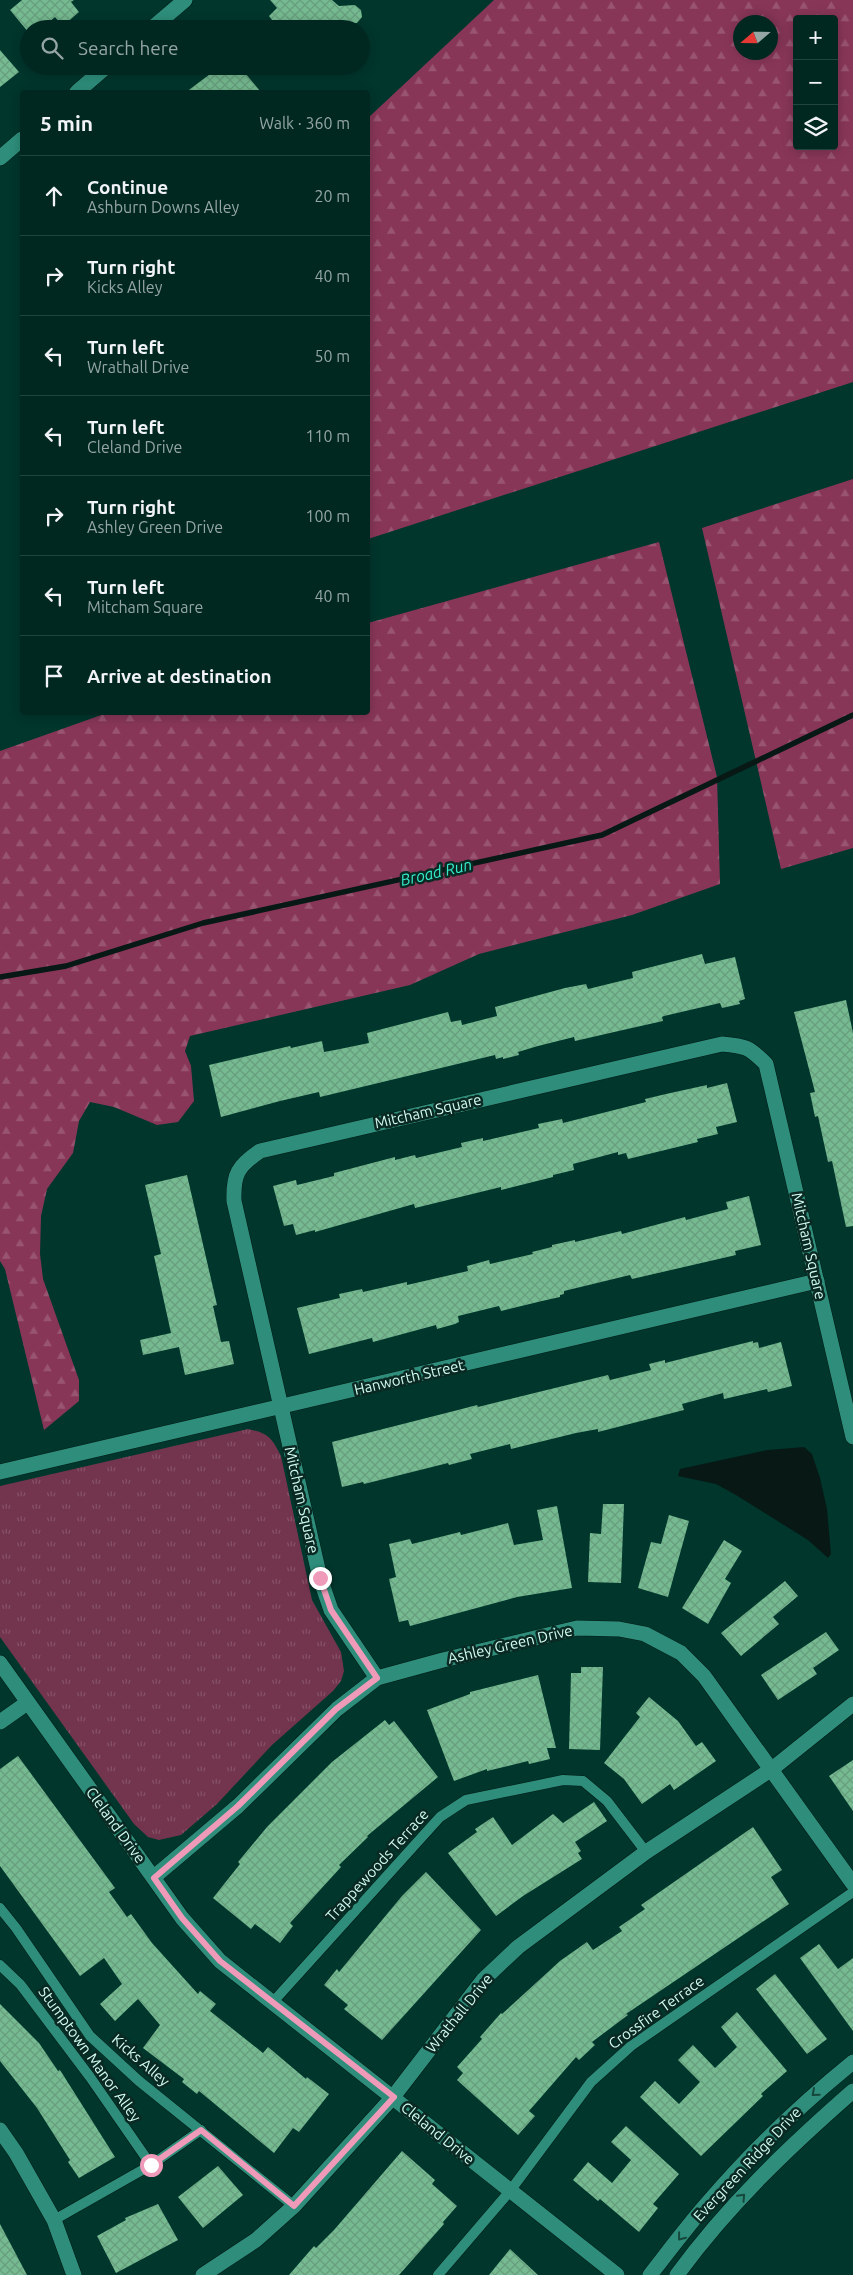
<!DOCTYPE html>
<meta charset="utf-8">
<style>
body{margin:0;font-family:Ubuntu,sans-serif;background:#0e342e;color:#f1f3f6}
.controls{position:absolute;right:15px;top:15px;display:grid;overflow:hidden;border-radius:5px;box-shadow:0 2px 12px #0003}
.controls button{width:45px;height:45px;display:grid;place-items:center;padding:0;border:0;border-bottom:1px solid #22443f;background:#002821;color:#f1f3f6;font:25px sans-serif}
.compass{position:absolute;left:733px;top:15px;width:45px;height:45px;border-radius:50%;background:#002821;box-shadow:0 2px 12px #0003;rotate:250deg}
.stop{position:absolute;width:15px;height:15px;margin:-11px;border:4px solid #ef9ab8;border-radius:50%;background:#fff}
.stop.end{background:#ef9ab8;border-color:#fff;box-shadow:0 1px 5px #0008}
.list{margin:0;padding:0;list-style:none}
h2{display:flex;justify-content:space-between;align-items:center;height:65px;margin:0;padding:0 20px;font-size:21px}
h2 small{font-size:16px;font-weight:400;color:#95a6a5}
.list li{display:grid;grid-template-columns:32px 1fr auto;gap:15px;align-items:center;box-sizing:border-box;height:80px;padding:0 20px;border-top:1px solid #22443f}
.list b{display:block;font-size:19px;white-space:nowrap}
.list p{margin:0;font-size:16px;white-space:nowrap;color:#95a6a5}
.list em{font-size:16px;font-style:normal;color:#95a6a5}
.icon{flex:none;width:28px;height:28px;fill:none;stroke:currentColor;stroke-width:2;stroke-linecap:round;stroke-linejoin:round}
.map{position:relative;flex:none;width:853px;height:2275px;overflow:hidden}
.search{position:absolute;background:#002821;box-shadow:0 2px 12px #0003;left:20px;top:20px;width:350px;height:55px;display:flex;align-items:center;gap:12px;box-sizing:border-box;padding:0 18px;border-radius:28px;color:#95a6a5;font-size:19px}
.panel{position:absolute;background:#002821;box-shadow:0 2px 12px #0003;left:20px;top:90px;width:350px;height:625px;border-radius:5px}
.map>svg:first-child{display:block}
</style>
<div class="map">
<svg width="853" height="2275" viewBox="0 0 853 2275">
<defs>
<pattern id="forest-firs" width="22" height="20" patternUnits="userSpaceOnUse" patternTransform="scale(1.25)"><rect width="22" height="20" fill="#883658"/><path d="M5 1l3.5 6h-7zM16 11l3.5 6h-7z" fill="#985470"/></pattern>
<pattern id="park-tufts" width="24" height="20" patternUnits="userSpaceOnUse" patternTransform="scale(1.25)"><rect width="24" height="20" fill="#73344d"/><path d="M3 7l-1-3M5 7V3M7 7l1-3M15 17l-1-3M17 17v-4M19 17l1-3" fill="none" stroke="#865267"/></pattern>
<pattern id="building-cross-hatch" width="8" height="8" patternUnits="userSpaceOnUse" patternTransform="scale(1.25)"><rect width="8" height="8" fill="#75ba90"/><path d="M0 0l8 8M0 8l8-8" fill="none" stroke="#689e7e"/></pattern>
</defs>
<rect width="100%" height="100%" fill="#00362c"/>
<g fill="url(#forest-firs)" fill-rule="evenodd">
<path d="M494,0H853V382L368,539V118ZM797,19H834V146H797ZM740,22H770V52H740Z"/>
<path d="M853,479V848L781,869L702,528Z"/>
<path d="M659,542L717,777L720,884L632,915L479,954L410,985L190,1036L185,1051L191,1066L194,1101L178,1122L157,1125L114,1107L90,1102L79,1121L73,1153L47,1189L41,1216L40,1254L43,1279L79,1380V1401L44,1430L5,1269L0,1261V751L107,713L368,712V623Z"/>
</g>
<path fill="url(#park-tufts)" d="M248,1429C268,1433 272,1438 281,1456L312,1600L341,1652L344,1671L341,1681L333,1691L272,1745L217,1804L181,1835L159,1840L148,1837L134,1824L0,1637V1486Z"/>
<path fill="#081815" d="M804,1447L812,1454L820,1478L827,1509L831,1554L828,1558L808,1540L736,1495L716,1484L678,1476L680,1469L768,1450Z"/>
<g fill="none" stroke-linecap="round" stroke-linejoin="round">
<path stroke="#081815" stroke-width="5.5" d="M0,977L66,966L203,923L602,835L853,715"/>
</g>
<g fill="url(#building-cross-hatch)">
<path d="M22,0H74L71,2L79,12L63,26L55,17L41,29H29V33L10,10Z"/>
<path d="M270,0H332L339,6L355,5L361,10L362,17L357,23L316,26L319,29H263L272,20L269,16L277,8Z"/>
<path d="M0,50L19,72L0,87Z"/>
<path d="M221,66H239L261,92H186Z"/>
<path d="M702,954L705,964L735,957L745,999L739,1001L740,1004L722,1008L720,1003L664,1016L662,1017L663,1021L623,1030L575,1041L574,1037L538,1046L518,1052L519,1055L503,1059V1057L496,1059L495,1055L320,1097L319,1092L280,1101L221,1117L209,1065L290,1046L291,1048L322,1041L324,1052L335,1050L369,1043L367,1033L448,1012L451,1022L461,1020L462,1025L497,1016L495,1007L565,988L586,984L588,989L633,978L632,972Z"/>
<path d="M846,1000L853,1033V1226L846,1227L832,1161L828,1162L818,1116L815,1117L810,1093L815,1092L794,1012Z"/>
<path d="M727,1083L737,1122L716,1127L718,1134L697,1139L698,1142L628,1159L626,1153L618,1155V1152L573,1164L574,1170L553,1175V1177L501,1190V1187L415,1208L414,1204L315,1232V1230L296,1235L293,1224L284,1226L273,1186L296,1180L297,1185L334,1176V1173L395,1157V1160L415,1155L416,1158L462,1147L461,1143L483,1138V1141L539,1128L538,1124L562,1119L563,1123L646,1102L645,1099L666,1094L707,1085V1088Z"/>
<path d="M187,1175L217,1305L213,1306L221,1342L229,1341L234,1364L185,1375L179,1347L143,1355L140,1340L171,1333L154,1256L161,1254L145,1185Z"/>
<path d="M749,1196L761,1245L735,1251L736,1255L632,1279L630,1275L564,1291V1294L560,1295V1297L542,1301L501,1311L499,1306L458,1316L459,1322L455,1324L437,1329L436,1325L373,1342L372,1338L309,1354L297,1308L340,1298L339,1294L362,1289L363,1292L407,1282V1285L468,1271L467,1266L489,1260L490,1264L533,1254L532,1252L552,1247V1245L575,1240V1242L621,1231L622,1234L685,1217L686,1220L728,1209L726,1202Z"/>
<path d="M753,1341V1343L758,1342L759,1348L781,1342L792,1386L768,1392L767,1389L724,1399L723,1393L682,1404L684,1410L598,1432V1429L576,1433L511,1449L510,1444L470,1454L472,1459L449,1465L448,1463L364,1484L363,1482L342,1487L332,1442L458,1410L477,1405L478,1407L608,1375L610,1380L651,1370L649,1364L665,1360V1363Z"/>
<path d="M603,1504H624L621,1583L588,1582L590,1533L601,1534Z"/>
<path d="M557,1506L572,1588L517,1597L410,1626L408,1620L399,1622L389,1579L396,1577L389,1544L410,1539L412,1544L460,1532L461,1535L508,1523L514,1545L543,1540L537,1510Z"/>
<path d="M669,1515L689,1521L668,1597L638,1588L651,1542L661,1544Z"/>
<path d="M724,1540L742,1551L725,1579L731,1583L708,1624L682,1608Z"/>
<path d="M785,1581L798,1596L773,1617L779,1624L741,1656L721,1633Z"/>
<path d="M826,1632L839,1650L813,1668L817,1674L778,1700L761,1675Z"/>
<path d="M581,1667H603L600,1750L569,1749L571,1673H581Z"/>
<path d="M538,1675L556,1748H547L550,1759L529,1764L528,1761L487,1771V1769L454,1781L427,1710L470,1694V1692Z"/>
<path d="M649,1697L678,1721L696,1746L702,1742L716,1761L674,1790L670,1784L642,1804L624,1779L604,1763L640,1717L636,1713Z"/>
<path d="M385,1720L389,1725L394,1721L438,1777L367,1836L368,1837L339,1865L341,1867L290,1923L293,1926L280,1943L255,1924L251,1929L213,1898L240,1864L238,1862L267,1827L332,1762Z"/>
<path d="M18,1756L115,1888L109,1892L127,1917L131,1914L152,1943L198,1994L200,1991L216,2004L210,2011L263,2053L268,2047L306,2079L307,2077L329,2094L299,2132L293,2128L274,2153L199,2091L197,2094L182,2082L184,2079L143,2048L160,2025L138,1999L115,2021L100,2004L122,1984L104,1958L80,1976L0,1866V1769Z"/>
<path d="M853,1760V1811L829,1776Z"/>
<path d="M594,1802L607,1821L575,1842L581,1851L578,1853L582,1859L523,1896L496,1916L448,1853L477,1832L475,1829L493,1817L512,1845L553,1814L563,1823Z"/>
<path d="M753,1827L782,1870L771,1877L789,1904L626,2014L628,2015L592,2042L595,2045L579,2060L576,2057L529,2111L535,2116L518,2135L457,2080L463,2073L457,2067L482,2039L480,2037L501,2013L502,2014L560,1961L587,1942L593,1950L622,1931L619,1927L645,1909L641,1905Z"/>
<path d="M426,1872L481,1930L382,2040L344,2009L348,2005L324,1985L337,1969L339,1972L402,1896Z"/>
<path d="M819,1944L838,1969L853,1958V2031L800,1958Z"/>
<path d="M775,1974L827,2039L807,2054L756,1989Z"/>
<path d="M0,2004L39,2043L58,2071L60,2070L115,2157L79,2178L68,2162L70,2160L37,2108L0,2061Z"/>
<path d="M737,2012L787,2071L761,2094L763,2096L701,2156L640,2097L655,2081L679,2104L700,2082L678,2060L693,2045L715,2068L737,2047L721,2027Z"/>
<path d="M626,2126L679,2174L653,2204L658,2208L639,2232L600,2199L598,2201L573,2180L588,2162L612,2183L631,2160L611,2142Z"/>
<path d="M402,2151L435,2180L432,2184L457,2206L443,2222L444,2224L399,2275H289L314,2246L316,2248L334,2230Z"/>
<path d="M218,2166L243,2195L203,2228L178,2197Z"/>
<path d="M158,2204L178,2240L116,2273L97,2236L126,2220L125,2218Z"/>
<path d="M0,2224L27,2275H0Z"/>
<path d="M510,2249L538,2275H489Z"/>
</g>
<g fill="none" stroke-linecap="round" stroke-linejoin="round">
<g stroke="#001b15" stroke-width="11">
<g id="lane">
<path d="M0,1908L16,1928L90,2036L139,2081L294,2206"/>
<path d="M0,1965L20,1984L90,2077L151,2165"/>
<path d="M272,2003L440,1817L466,1800L563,1780L583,1781L607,1801L646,1852"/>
<path d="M54,2220L151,2165L201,2130"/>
<path d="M438,2275L510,2191L591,2082L631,2046L853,1892"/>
</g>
</g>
<g stroke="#001b15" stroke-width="16">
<g id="street">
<path d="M151,29L185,0"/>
<path d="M77,92L107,66"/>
<path d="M0,158L22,139"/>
<path d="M0,1472L817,1281"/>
<path d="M0,1663L182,1918L220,1961L617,2275"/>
<path d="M377,1678L331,1610L320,1578L234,1201C233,1174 238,1166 260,1151L722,1044C746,1046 749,1047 766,1064L853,1437"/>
<path d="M0,1722L27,1703"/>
<path d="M154,1877L238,1806L337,1709L377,1678L443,1660L577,1628L619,1629L645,1634L681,1653L704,1676L853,1884"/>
<path d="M0,2130L16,2153L54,2220L74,2275"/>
<path d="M203,2275L256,2240L294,2206L393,2097L483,1980L518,1947L646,1852L772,1769L853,1704"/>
</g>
</g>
<g stroke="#001b15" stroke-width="16">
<g id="secondary">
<path d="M650,2275C668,2252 686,2228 705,2206C749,2154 800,2105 853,2062"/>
<path d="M677,2275C727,2206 789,2147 853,2091"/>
</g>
</g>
<use href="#lane" stroke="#2e8e7b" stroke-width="10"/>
<use href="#street" stroke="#2e8e7b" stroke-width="15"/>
<use href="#secondary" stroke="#2e8e7b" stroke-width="15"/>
</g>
<defs><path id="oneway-chevron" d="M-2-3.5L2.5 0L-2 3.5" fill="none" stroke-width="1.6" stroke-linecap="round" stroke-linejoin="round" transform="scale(1.25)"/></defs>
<g stroke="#16473d">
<use href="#oneway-chevron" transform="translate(815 2093) rotate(139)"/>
<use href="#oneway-chevron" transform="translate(742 2197) rotate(-47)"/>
<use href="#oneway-chevron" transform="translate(681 2237) rotate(128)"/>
</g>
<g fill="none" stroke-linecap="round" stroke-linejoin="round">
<path stroke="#ef9ab8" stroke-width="6" d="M151,2165L201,2130L294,2206L394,2097L220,1961L182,1918L154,1878L238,1806L336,1709L377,1678L331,1610L320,1578"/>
</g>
<g text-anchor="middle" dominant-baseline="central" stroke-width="5" stroke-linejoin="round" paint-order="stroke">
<g font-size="15" fill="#d1fcf1" stroke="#0b2923">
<text transform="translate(428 1111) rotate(-13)">Mitcham Square</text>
<text transform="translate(809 1246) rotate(77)">Mitcham Square</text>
<text transform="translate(409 1377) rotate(-13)">Hanworth Street</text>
<text transform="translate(302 1500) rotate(77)">Mitcham Square</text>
<text transform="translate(510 1644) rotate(-13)">Ashley Green Drive</text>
<text transform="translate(116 1825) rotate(54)">Cleland Drive</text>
<text transform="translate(377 1865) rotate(-48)">Trappewoods Terrace</text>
<text transform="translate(656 2012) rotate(-36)">Crossfire Terrace</text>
<text transform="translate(459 2013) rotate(-51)">Wrathall Drive</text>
<text transform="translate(90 2054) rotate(54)">Stumptown Manor Alley</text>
<text transform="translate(141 2060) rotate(41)">Kicks Alley</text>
<text transform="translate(438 2133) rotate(39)">Cleland Drive</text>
<text transform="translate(747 2164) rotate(-47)">Evergreen Ridge Drive</text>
</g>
<g font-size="16" font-style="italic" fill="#35eccb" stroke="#0b2923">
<text transform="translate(436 872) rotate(-13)">Broad Run</text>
</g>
</g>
</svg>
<div class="controls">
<button>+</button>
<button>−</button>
<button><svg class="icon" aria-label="layers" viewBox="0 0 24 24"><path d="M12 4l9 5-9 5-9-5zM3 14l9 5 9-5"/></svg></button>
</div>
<svg class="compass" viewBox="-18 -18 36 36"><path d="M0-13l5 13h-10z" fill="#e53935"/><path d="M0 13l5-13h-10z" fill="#95a6a5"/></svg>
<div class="stop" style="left:151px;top:2165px"></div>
<div class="stop end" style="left:320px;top:1578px"></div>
<div class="search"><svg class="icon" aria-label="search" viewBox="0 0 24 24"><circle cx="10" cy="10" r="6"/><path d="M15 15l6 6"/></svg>Search here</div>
<section class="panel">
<h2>5 min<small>Walk · 360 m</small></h2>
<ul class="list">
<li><svg class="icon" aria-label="ahead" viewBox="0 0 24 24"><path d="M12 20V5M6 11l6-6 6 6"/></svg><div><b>Continue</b><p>Ashburn Downs Alley</p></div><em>20 m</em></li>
<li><svg class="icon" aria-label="right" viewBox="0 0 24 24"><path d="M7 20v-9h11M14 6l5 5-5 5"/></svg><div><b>Turn right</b><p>Kicks Alley</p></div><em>40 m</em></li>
<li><svg class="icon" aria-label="left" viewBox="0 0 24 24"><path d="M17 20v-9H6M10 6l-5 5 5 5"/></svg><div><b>Turn left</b><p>Wrathall Drive</p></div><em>50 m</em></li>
<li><svg class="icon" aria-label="left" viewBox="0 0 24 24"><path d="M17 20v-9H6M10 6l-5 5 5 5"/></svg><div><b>Turn left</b><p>Cleland Drive</p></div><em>110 m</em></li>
<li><svg class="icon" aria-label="right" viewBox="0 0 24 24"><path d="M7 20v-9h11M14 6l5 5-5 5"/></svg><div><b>Turn right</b><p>Ashley Green Drive</p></div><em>100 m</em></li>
<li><svg class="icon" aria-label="left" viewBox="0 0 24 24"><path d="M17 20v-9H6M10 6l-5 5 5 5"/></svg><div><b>Turn left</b><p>Mitcham Square</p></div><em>40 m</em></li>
<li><svg class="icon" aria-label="arrive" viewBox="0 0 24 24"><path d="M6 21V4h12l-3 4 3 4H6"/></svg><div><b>Arrive at destination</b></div></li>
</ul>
</section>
</div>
